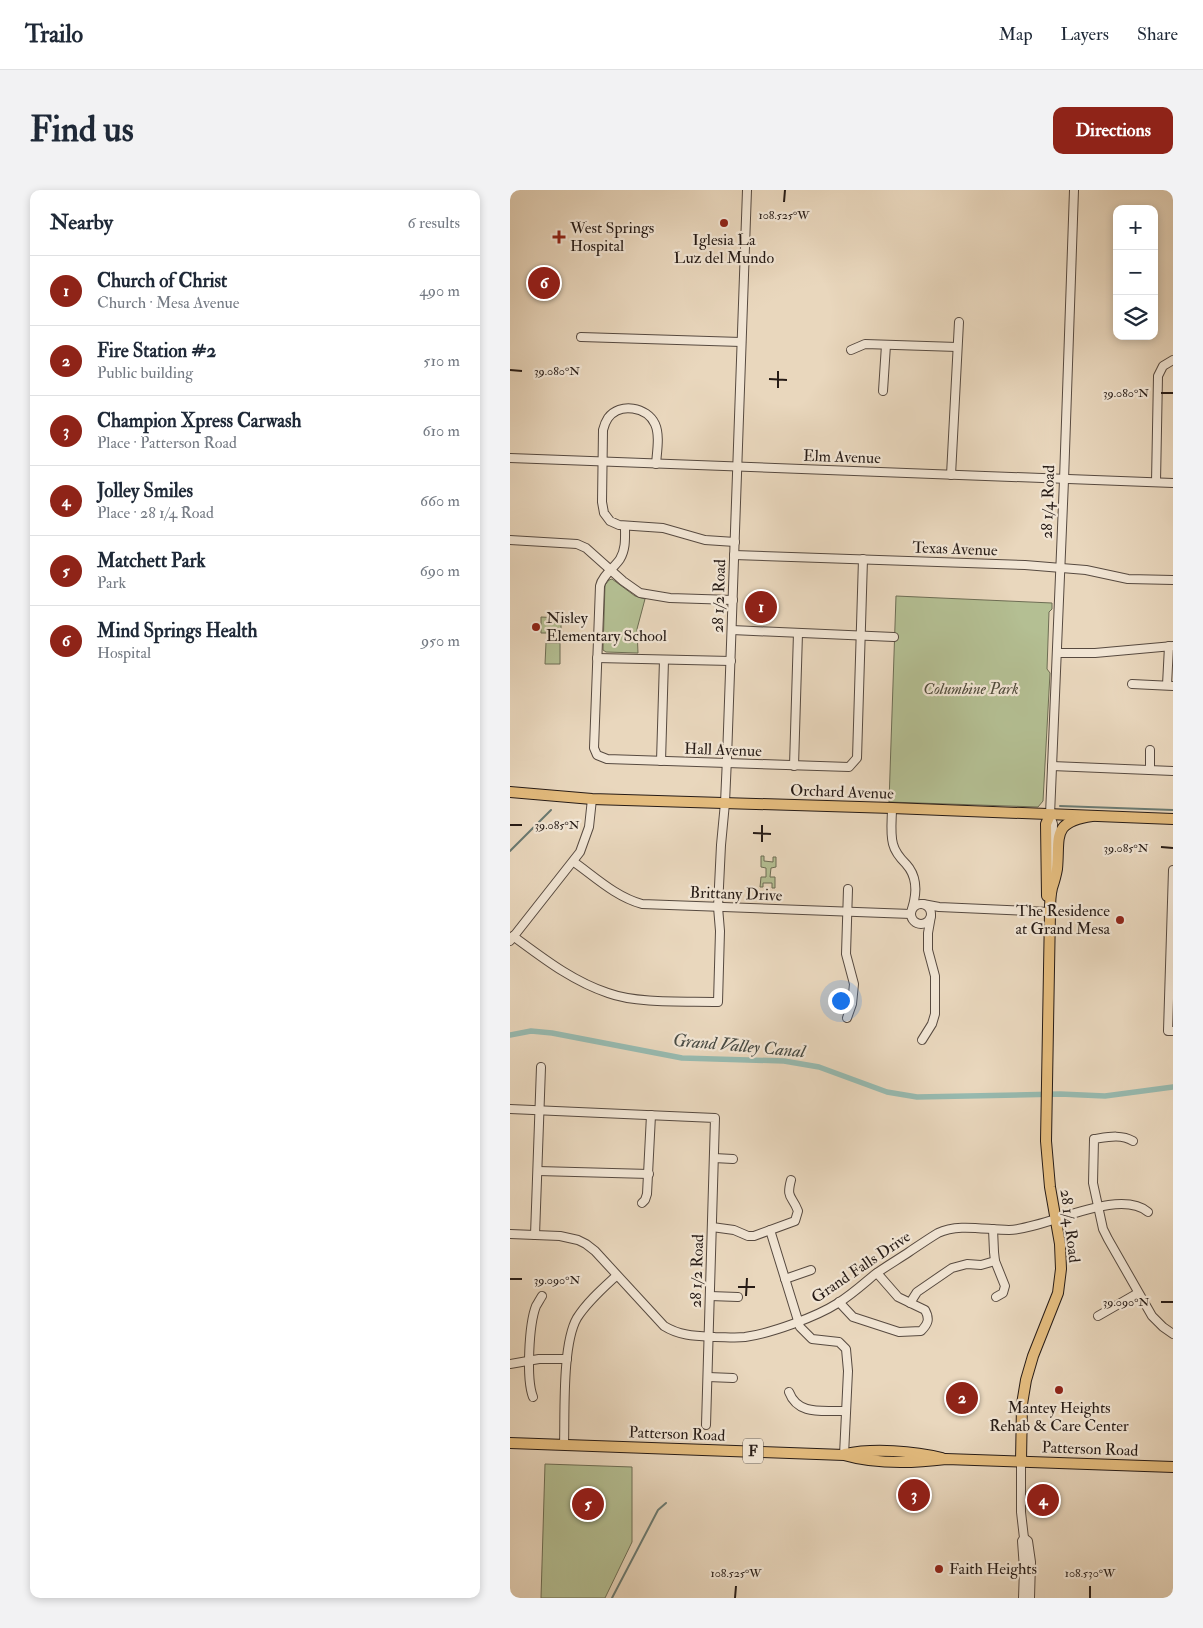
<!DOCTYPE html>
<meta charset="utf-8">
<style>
body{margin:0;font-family:"IM FELL Double Pica",serif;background:#f2f2f3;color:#1f2937}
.controls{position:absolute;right:15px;top:15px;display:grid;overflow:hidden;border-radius:10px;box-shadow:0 2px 8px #0003}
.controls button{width:45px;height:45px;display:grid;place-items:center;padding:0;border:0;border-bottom:1px solid #e0e1e3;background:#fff;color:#1f2937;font:25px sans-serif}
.you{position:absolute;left:330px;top:810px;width:18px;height:18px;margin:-12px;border:4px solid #fff;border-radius:50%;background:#1a73e8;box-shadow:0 0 0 8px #1a73e833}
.badge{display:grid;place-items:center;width:32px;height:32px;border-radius:50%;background:#8f2418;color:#fff;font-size:16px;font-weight:700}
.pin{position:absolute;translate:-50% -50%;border:2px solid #fff;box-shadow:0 1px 5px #0006}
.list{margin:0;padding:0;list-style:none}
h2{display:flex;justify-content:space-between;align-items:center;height:65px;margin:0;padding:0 20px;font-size:21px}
h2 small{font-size:16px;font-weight:400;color:#747a83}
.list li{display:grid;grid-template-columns:32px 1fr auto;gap:15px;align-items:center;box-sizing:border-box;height:70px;padding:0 20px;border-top:1px solid #e0e1e3}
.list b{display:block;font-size:19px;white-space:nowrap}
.list p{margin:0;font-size:16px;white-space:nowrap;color:#747a83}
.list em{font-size:16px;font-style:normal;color:#747a83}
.icon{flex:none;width:28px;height:28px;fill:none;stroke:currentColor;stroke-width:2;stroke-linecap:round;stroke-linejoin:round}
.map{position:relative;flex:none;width:663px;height:1408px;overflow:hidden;border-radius:10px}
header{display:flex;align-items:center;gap:30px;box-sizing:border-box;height:70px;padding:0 25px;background:#fff;border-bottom:1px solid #e0e1e3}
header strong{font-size:24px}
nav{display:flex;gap:28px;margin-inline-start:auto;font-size:18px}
.intro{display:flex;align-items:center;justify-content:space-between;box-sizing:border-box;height:120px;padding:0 30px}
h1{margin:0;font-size:35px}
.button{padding:12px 22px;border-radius:10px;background:#8f2418;color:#fff;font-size:18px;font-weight:700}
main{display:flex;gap:30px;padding:0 30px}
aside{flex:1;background:#fff;border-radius:10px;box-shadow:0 2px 8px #0003}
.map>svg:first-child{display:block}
</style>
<header>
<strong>Trailo</strong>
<nav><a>Map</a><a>Layers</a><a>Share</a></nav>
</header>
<div class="intro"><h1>Find us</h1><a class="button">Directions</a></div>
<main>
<aside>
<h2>Nearby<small>6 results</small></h2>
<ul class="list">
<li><span class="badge">1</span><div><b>Church of Christ</b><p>Church · Mesa Avenue</p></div><em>490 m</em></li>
<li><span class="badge">2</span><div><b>Fire Station #2</b><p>Public building</p></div><em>510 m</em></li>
<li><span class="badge">3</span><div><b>Champion Xpress Carwash</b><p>Place · Patterson Road</p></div><em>610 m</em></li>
<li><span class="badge">4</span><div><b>Jolley Smiles</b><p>Place · 28 1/4 Road</p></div><em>660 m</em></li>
<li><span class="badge">5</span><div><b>Matchett Park</b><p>Park</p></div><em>690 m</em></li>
<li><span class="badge">6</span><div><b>Mind Springs Health</b><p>Hospital</p></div><em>950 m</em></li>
</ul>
</aside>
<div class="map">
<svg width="663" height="1408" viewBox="0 0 663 1408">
<rect width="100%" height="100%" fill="#e9d7bd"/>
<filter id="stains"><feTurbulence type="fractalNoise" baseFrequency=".004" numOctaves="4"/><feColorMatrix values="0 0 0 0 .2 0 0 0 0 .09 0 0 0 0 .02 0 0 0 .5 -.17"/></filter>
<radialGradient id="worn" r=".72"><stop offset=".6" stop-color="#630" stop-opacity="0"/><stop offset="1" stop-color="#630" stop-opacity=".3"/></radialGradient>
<g fill="#b4bf93" stroke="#6d6d54">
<path d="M102,389L125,406L135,409L127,439L128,463L96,462L93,460L95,395L99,390Z"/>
<path d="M386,406L542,413V419L539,422L537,479L540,483L533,611L528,617L379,612Z"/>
<path d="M31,427L51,428V443H31Z"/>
<path d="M36,453H50V474H35Z"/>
<path d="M251,666H254V671L263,672V667H266V677L261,678L260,687H265V698H262V693H253V697H250L251,687H256V678L251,677Z"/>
<path d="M35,1274L122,1277V1352L95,1408H31Z"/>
</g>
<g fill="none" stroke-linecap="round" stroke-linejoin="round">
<g stroke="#6a7a72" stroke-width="2">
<path d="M550,616L663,620"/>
<path d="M0,661L41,620"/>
<path d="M102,1408L148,1320L156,1313"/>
</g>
<path stroke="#97bab0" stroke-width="5.5" d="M0,845L21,841L42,843L172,868L274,871L309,877L377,902L407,907L550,904L595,906L663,897"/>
<g stroke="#574a40" stroke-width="10">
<g id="minor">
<path d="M71,147L231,152"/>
<path d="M341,160L355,154L447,157"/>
<path d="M373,201L376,155"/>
<path d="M0,268L663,293"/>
<path d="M146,274C147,261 150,245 145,234C137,217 110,212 98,228C96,231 94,236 93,240L92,312L94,323L100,331L109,335L153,338L195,350L225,352"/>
<path d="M441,285L449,132"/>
<path d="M646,292L648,186L653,176L663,170"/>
<path d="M115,336C115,348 116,359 110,369C104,378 92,386 90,396L84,558L87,565L97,569L339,577L347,568L353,369"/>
<path d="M0,350L67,354L76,358L113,391L130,403L160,408L223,410"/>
<path d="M224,365L515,375L576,380L618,389L663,390"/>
<path d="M222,440L384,447"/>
<path d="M547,463H585L663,456"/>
<path d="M87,468L221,471"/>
<path d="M622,494L663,496"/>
<path d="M657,495L659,456"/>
<path d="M151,571L154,470"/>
<path d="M284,576L288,443"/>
<path d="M542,576L663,581"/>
<path d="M640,580V560"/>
<path d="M382,618C382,629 380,643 383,654C385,662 390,668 396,674C408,687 407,703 402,719"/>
<path d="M64,672C85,687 106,707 132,714L401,724"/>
<path d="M663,680L658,841H663"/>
<path d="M542,689L543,634L540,625L554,290L564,0"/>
<circle cx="411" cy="724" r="10"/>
<path d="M413,714L429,717L540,722"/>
<path d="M3,746C33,768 62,791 98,803C128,814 176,811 208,812L210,741L208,717L211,655L215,613L217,568L237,0"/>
<path d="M0,751L70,662L79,637L82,609"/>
<path d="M337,828L342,814L344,794L336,764L338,699"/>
<path d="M412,850L422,834L425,824V786L418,760V743L421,726"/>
<path d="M0,919L205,928L196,1235"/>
<path d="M623,951C611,944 598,947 584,949L583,993L593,1039L598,1049L642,1126L653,1137L663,1144"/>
<path d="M204,968L223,969"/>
<path d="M28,981L139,984"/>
<path d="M132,1013L135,1010L137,1004L141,925"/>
<path d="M202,1037L224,1040L238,1046H244L285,1031L288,1021C282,1005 276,1009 281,990"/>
<path d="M483,1039L484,1062L485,1071L495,1096L493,1103L486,1107"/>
<path d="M260,1040L290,1137L302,1149L329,1152L336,1159L338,1181L334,1265"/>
<path d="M0,1044L50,1046L68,1050L76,1054L85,1061L154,1136C170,1146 186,1146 205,1147C215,1147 225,1148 235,1147C262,1143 306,1127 328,1113C341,1105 352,1095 364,1085C375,1077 387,1070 399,1062C408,1056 418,1049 428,1043C448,1033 476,1040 499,1040C536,1039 608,997 638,1022"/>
<path d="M25,1045L31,877"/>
<path d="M275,1089L301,1080"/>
<path d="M200,1106L228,1107"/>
<path d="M329,1112L343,1127L389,1142L411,1141C418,1134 420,1129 415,1120L388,1107L367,1083"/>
<path d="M400,1113L407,1102L442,1078L457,1074L471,1075L485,1071"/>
<path d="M588,1126L628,1103"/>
<path d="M0,1174L29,1169H57"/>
<path d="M198,1187L223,1188"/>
<path d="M279,1202C288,1226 313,1220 335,1221"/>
<path d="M23,1207C16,1189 19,1134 26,1116C28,1113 30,1109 32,1106"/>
<path d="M54,1255C55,1223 52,1154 67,1128C77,1112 93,1098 106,1086"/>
<path d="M511,1271V1322L514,1348L512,1351L514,1379L513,1408"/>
<path d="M514,1348L518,1351L521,1372L520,1408"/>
</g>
</g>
<g stroke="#261b16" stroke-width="12">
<g id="major">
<path d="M0,602L82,609L382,618L663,629"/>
<path d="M537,706L536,634L540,625"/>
<path d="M0,1253L334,1265C365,1274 404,1273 436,1269L663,1277"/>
<path d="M335,1264C363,1258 404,1261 432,1268"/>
<path d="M511,1271L512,1214L516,1190L523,1166L548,1103L551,1079L550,1054L540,997L536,951L540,722C540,714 540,706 542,698C544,692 546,685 547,679C550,647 541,632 582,626"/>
</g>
</g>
<use href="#minor" stroke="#f1e5d4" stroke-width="8"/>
<use href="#major" stroke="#e4bc7e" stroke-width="10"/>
</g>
<path fill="none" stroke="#261b16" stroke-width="2" d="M274,12L275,0M0,180L12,181M259,189L277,190M268,198V181M651,203H663M0,635H12M243,643L261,644M252,652V635M651,657L663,658M0,1089H12M228,1097H245M236,1106L237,1088M651,1112H663M225,1408L226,1396M580,1408V1396"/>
<g fill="#8f2418" stroke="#f1e5d4" stroke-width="2">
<circle cx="214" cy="33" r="5"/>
<path d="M46.5 39.5h5v5h5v5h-5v5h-5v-5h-5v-5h5z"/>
<circle cx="26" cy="437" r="5"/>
<circle cx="610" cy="730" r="5"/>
<circle cx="549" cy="1200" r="5"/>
<circle cx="429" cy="1379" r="5"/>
</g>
<g text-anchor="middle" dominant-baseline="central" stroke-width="4.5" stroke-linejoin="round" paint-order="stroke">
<rect fill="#f1e5d4" stroke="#63584f" stroke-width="1" x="233" y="1248.5" width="20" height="25" rx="4"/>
<g font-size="15" font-weight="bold" fill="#261b16">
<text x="243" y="1261">F</text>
</g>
<g font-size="16" fill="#261b16" stroke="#f1e5d4" text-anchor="start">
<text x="60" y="38">West Springs<tspan x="60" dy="18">Hospital</tspan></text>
<text x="214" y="50" text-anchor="middle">Iglesia La<tspan x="214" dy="18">Luz del Mundo</tspan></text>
<text x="36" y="428">Nisley<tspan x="36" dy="18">Elementary School</tspan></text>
<text x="600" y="721" text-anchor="end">The Residence<tspan x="600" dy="18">at Grand Mesa</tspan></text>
<text x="549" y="1218" text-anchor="middle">Mantey Heights<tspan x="549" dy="18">Rehab &amp; Care Center</tspan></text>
<text x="439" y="1379">Faith Heights</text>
</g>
<g font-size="16" fill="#261b16" stroke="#f1e5d4">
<text transform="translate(332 267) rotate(2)">Elm Avenue</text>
<text transform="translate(538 312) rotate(-88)">28 1/4 Road</text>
<text transform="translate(445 359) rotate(2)">Texas Avenue</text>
<text transform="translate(209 406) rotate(-88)">28 1/2 Road</text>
<text transform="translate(213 560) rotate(2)">Hall Avenue</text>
<text transform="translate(332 602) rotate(2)">Orchard Avenue</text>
<text transform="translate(226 704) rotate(2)">Brittany Drive</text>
<text transform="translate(560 1036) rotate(83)">28 1/4 Road</text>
<text transform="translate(351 1077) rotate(-34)">Grand Falls Drive</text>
<text transform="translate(187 1081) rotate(-88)">28 1/2 Road</text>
<text transform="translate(167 1244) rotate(2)">Patterson Road</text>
<text transform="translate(580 1259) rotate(2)">Patterson Road</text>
</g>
<g font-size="16" font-style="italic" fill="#514c3c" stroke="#f1e5d4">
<text x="461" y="499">Columbine Park</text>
</g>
<g font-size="18" font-style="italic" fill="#484b44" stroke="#f1e5d4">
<text transform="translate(229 856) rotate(5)">Grand Valley Canal</text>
</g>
</g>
<g font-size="12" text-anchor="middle" fill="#261b16" stroke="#f1e5d4" stroke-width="4.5" stroke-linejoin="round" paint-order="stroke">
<text x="274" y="29">108.525°W</text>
<text x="47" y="185">39.080°N</text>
<text x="616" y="207">39.080°N</text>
<text x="47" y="639">39.085°N</text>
<text x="616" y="662">39.085°N</text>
<text x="47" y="1094">39.090°N</text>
<text x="616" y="1116">39.090°N</text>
<text x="226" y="1387">108.525°W</text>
<text x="580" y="1387">108.530°W</text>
</g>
<rect width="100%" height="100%" filter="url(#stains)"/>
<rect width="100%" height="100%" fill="url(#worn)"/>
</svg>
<div class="controls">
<button>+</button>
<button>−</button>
<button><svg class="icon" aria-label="layers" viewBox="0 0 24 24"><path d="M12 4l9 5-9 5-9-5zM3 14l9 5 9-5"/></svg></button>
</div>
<div class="you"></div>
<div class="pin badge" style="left:251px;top:417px">1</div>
<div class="pin badge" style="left:452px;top:1208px">2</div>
<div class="pin badge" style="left:404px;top:1305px">3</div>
<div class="pin badge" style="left:533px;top:1310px">4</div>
<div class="pin badge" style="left:78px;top:1314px">5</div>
<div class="pin badge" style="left:34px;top:93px">6</div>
</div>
</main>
